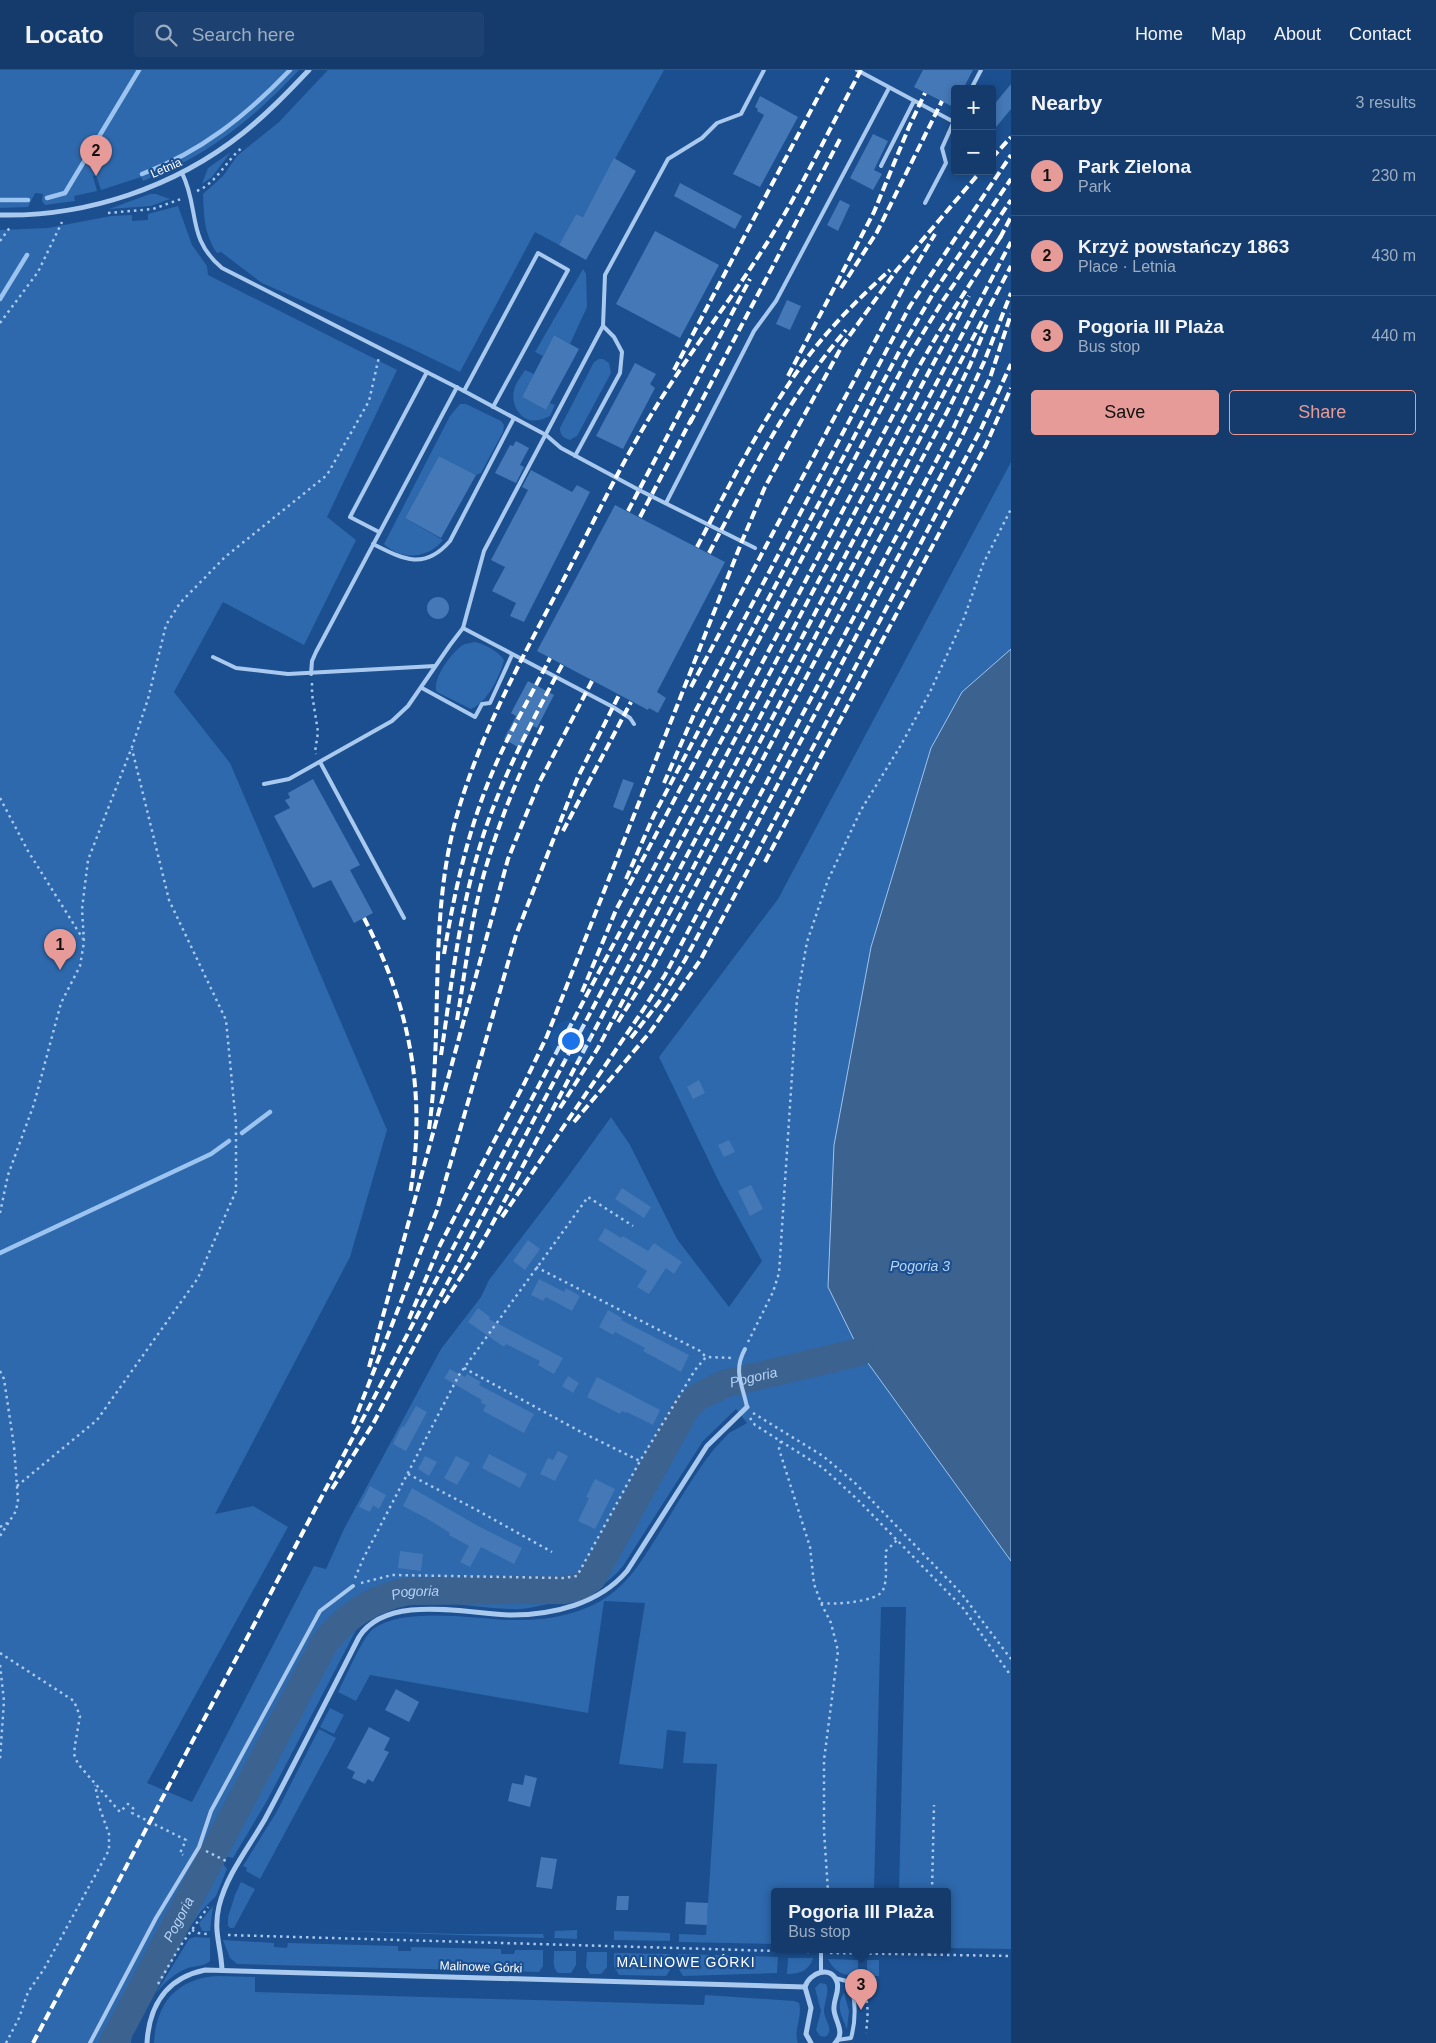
<!DOCTYPE html>
<meta charset="utf-8">
<style>
body{margin:0;font-family:Arial,sans-serif;background:#1d4271;color:#f1f3f6}
.controls{position:absolute;right:15px;top:15px;display:grid;overflow:hidden;border-radius:5px;box-shadow:0 2px 8px #0003}
.controls button{width:45px;height:45px;display:grid;place-items:center;padding:0;border:0;border-bottom:1px solid #33557e;background:#143b6b;color:#f1f3f6;font:25px sans-serif}
.you{position:absolute;left:570px;top:970px;width:18px;height:18px;margin:-12px;border:4px solid #fff;border-radius:50%;background:#1a73e8;box-shadow:0 0 0 8px #1a73e833}
.badge{display:grid;place-items:center;width:32px;height:32px;border-radius:50%;background:#e69b98;color:#111;font-size:16px;font-weight:700}
.pin{position:absolute;translate:-50% -41px;filter:drop-shadow(0 1px 2px #0008)}
.pin::after{content:'';position:absolute;top:26px;width:18px;height:15px;background:inherit;clip-path:polygon(0 0,100% 0,50% 100%)}
.popup{position:absolute;left:771px;top:1818px;width:180px;height:65px;box-sizing:border-box;display:grid;place-content:center;border-radius:5px;background:#143b6b;filter:drop-shadow(0 1px 4px #0005);font-size:16px;white-space:nowrap;color:#9dadc1}
.popup b{font-size:19px;color:#f1f3f6}
.popup::after{content:'';position:absolute;left:50%;top:100%;margin-left:-10px;border:10px solid transparent;border-top-color:#143b6b}
.list{margin:0;padding:0;list-style:none}
h2{display:flex;justify-content:space-between;align-items:center;height:65px;margin:0;padding:0 20px;font-size:21px}
h2 small{font-size:16px;font-weight:400;color:#9dadc1}
.list li{display:grid;grid-template-columns:32px 1fr auto;gap:15px;align-items:center;box-sizing:border-box;height:80px;padding:0 20px;border-top:1px solid #33557e}
.list b{display:block;font-size:19px;white-space:nowrap}
.list p{margin:0;font-size:16px;white-space:nowrap;color:#9dadc1}
.list em{font-size:16px;font-style:normal;color:#9dadc1}
.actions{display:flex;gap:10px;padding:15px 20px}
.actions a{flex:1;padding:11px 0;border:1px solid #e69b98;border-radius:5px;text-align:center;font-size:18px;color:#e69b98}
.actions .main{background:#e69b98;color:#111}
.icon{flex:none;width:28px;height:28px;fill:none;stroke:currentColor;stroke-width:2;stroke-linecap:round;stroke-linejoin:round}
.map{position:relative;flex:none;width:1011px;height:1973px;overflow:hidden}
header{display:flex;align-items:center;gap:30px;box-sizing:border-box;height:70px;padding:0 25px;background:#143b6b;border-bottom:1px solid #33557e}
header strong{font-size:24px}
nav{display:flex;gap:28px;margin-inline-start:auto;font-size:18px}
.search{width:350px;height:45px;background:#1d4271;display:flex;align-items:center;gap:12px;box-sizing:border-box;padding:0 18px;border-radius:5px;color:#9dadc1;font-size:19px}
main{display:flex}
aside{flex:1;background:#143b6b}
.map>svg:first-child{display:block}
</style>
<header>
<strong>Locato</strong>
<div class="search"><svg class="icon" aria-label="search" viewBox="0 0 24 24"><circle cx="10" cy="10" r="6"/><path d="M15 15l6 6"/></svg>Search here</div>
<nav><a>Home</a><a>Map</a><a>About</a><a>Contact</a></nav>
</header>
<main>
<div class="map">
<svg width="1011" height="1973" viewBox="0 0 1011 1973">
<rect width="100%" height="100%" fill="#1b4f8f"/>
<g fill="#2e69ad">
<path d="M0,0H299C252,50 207,86 143,111L141,107L101,120L96,105L93,106L97,121L74,126L75,131L45,135L42,131L43,124L35,123L28,137L0,138Z"/>
<path d="M328,0H664L583,147L576,144L559,175L535,162L460,302L408,277L262,213L221,182L217,183C204,164 204,146 203,124L223,106L237,86L279,52Z"/>
<path d="M231,82L212,107L202,114L208,98Z"/>
<path d="M150,124H156L170,129L151,136L109,139Z"/>
<path d="M178,136L192,175L207,196L208,205L397,300L327,447L356,470L304,575L223,532L174,622L230,693L387,1060L350,1187L215,1444L253,1436L288,1457L147,1713L192,1732L314,1496L326,1499L344,1459L441,1279L481,1227L489,1210L567,1108L611,1047L630,1075L677,1169L729,1237L762,1191L720,1114L659,987L778,829L1011,392V1879L947,1878V1821H899L906,1537H881L874,1821H775V1874L679,1872V1864L706,1865L717,1694L683,1693L686,1662L667,1660L663,1699L619,1694L645,1533L604,1531L588,1643L370,1605L356,1631L338,1622C346,1607 362,1568 373,1559C404,1536 475,1549 511,1550C541,1551 576,1546 602,1530C629,1514 642,1490 658,1465C676,1436 693,1406 714,1379L729,1363L747,1353L736,1339L703,1371L623,1496C602,1522 574,1529 543,1535C533,1537 523,1540 513,1539C461,1539 392,1514 355,1562L268,1729L233,1788L224,1786L221,1791L227,1799L216,1826L201,1841L181,1870L180,1869L134,1943L131,1973H0V160L48,158L111,146L132,145V151L148,150V144Z"/>
<path d="M583,199L586,204L587,237L570,274L554,265L543,286L535,282Z"/>
<path d="M599,289H603L609,293L611,303L577,366L570,370C564,368 560,366 560,358L594,292Z"/>
<path d="M525,300L534,304L522,327L546,340L550,333L555,335L550,346C547,347 542,350 539,350C520,354 509,333 515,317C517,311 522,305 525,300Z"/>
<path d="M460,334H466L501,351L504,355L503,362L481,403L476,405L439,386L405,448L443,470C428,489 401,491 384,474L450,346Z"/>
<path d="M475,572C486,575 498,581 504,590C500,606 487,633 471,639L437,622C431,609 453,581 463,575C467,573 471,573 475,572Z"/>
<path d="M330,1638L344,1645L334,1664L320,1657Z"/>
<path d="M319,1659L336,1668L260,1809L246,1801L247,1798L243,1796L276,1743Z"/>
<path d="M241,1812L255,1819L234,1858H230L228,1856V1847L235,1825Z"/>
<path d="M213,1836L210,1861H202L199,1853Z"/>
<path d="M310,1860L461,1864H543L544,1868Z"/>
<path d="M577,1860V1869L554,1868L555,1861Z"/>
<path d="M614,1861L670,1863V1871L614,1870Z"/>
<path d="M195,1867L210,1868V1891C205,1896 195,1896 188,1898C175,1903 165,1912 156,1923L189,1869Z"/>
<path d="M223,1870L274,1873V1877L287,1878L288,1873L398,1876V1881H411V1877L501,1879V1884H514L515,1880H543V1896L539,1902L237,1894L230,1888Z"/>
<path d="M554,1881H576V1895L571,1903H558C552,1897 554,1889 554,1881Z"/>
<path d="M587,1882H607V1897L601,1904H590L586,1897Z"/>
<path d="M614,1883L670,1884V1900L666,1906L619,1905L614,1896Z"/>
<path d="M678,1884L778,1887L777,1903L683,1906L678,1898Z"/>
<path d="M788,1888H813C809,1901 799,1904 787,1904Z"/>
<path d="M828,1889L858,1890V1906C844,1906 834,1902 828,1889Z"/>
<rect x="867" y="1890" width="12" height="16"/>
<path d="M218,1906L255,1907V1922L704,1935L705,1925L794,1931L799,1933C803,1947 793,1959 798,1973H154C156,1933 177,1908 218,1906Z"/>
<path d="M820,1913L826,1914C830,1922 824,1932 824,1942C825,1951 835,1961 825,1967L820,1966L816,1960L821,1941L815,1918Z"/>
<path d="M844,1923L849,1941L847,1959C842,1946 835,1936 844,1923Z"/>
</g>
<path fill="#3c6290" stroke="#9cc4f0" d="M1011,579V1491L860,1282L828,1217L834,1075L871,877L931,678L962,622Z"/>
<g fill="none" stroke-linecap="round" stroke-linejoin="round">
<g stroke="#9cc4f0" stroke-width="4.5">
<path d="M142,104C201,82 247,45 290,0"/>
<path d="M47,128L65,123L139,0"/>
<path d="M0,130H28"/>
<path d="M0,229L27,185"/>
<path d="M242,1063L270,1042"/>
<path d="M0,1183L211,1084L229,1071"/>
</g>
<path stroke="#3c6290" stroke-width="28" id="s1" d="M113,1973L324,1574C345,1545 374,1528 408,1521L564,1520L579,1517L592,1508L686,1338L698,1327L724,1314L860,1282"/>
</g>
<g fill="#4478b7">
<path d="M923,0H973L963,19H955V38L914,17Z"/>
<path d="M1011,14V39L992,62V37Z"/>
<path d="M760,26L798,47L760,117L733,104L764,45L757,41L758,39L755,37Z"/>
<path d="M873,64L888,71L874,100L882,104L873,120L850,108Z"/>
<path d="M614,88L636,101L586,190L559,175L576,144L583,147Z"/>
<path d="M680,113L742,146L735,159L674,126Z"/>
<path d="M840,130L850,135L838,161L827,155Z"/>
<path d="M655,161L719,195L680,268L616,234Z"/>
<path d="M787,230L801,236L790,260L776,254Z"/>
<path d="M554,265L579,279L546,340L522,327Z"/>
<path d="M635,293L656,304L650,314L655,318L623,379L596,366Z"/>
<path d="M516,371L529,378L520,395L524,397L516,413L495,403L510,375L513,376Z"/>
<path d="M439,386L476,405L441,468L405,448Z"/>
<path d="M531,400L572,422L577,415L590,422L524,552L510,546L516,533L492,521L505,497L491,490L528,420L522,417Z"/>
<path d="M615,435L725,492L657,622L666,628L658,643L649,638L648,640L537,581Z"/>
<circle cx="438" cy="538" r="11"/>
<path d="M528,611L554,625L537,658L533,656L521,679L504,669L516,646L511,643Z"/>
<path d="M313,709L360,795L350,800L373,843L354,853L331,810L313,818L274,746L290,738L285,730L290,728L288,723Z"/>
<path d="M623,709L634,713L623,741L613,737Z"/>
<path d="M699,1010L705,1023L693,1029L687,1017Z"/>
<path d="M729,1070L735,1082L724,1087L718,1075Z"/>
<path d="M751,1115L763,1139L750,1146L738,1121Z"/>
<path d="M622,1118L651,1137L644,1148L615,1129Z"/>
<path d="M605,1158L621,1168L623,1166L648,1181L654,1173L682,1192L674,1204L666,1198L649,1224L637,1217L647,1201L598,1170Z"/>
<path d="M528,1170L540,1179L525,1200L513,1191Z"/>
<path d="M539,1209L564,1222L566,1218L580,1226L572,1241L546,1227L543,1231L531,1225Z"/>
<path d="M478,1238L490,1247L489,1249L563,1288L554,1304L538,1295L540,1291L506,1274L504,1277L468,1252Z"/>
<path d="M608,1240L622,1248L621,1250L689,1285L681,1302L643,1281L645,1278L615,1262L613,1265L599,1257Z"/>
<path d="M450,1299L465,1307L467,1304L481,1312L479,1315L534,1344L524,1363L483,1341L486,1335L481,1333L482,1330L444,1308Z"/>
<path d="M568,1306L579,1313L573,1323L562,1316Z"/>
<path d="M597,1307L660,1340L653,1355L627,1342L626,1343L622,1341L620,1344L587,1327Z"/>
<path d="M416,1336L427,1342L406,1381L393,1374L402,1356L404,1357Z"/>
<path d="M558,1381L568,1386L555,1411L540,1404L548,1388L553,1390Z"/>
<path d="M489,1384L527,1404L520,1418L482,1398Z"/>
<path d="M425,1386L437,1392L429,1406L418,1399Z"/>
<path d="M456,1386L470,1393L457,1415L444,1408Z"/>
<path d="M595,1409L615,1419L595,1459L578,1451L589,1428L586,1427Z"/>
<path d="M370,1416L386,1425L379,1439L373,1435L370,1442L359,1437Z"/>
<path d="M412,1418L480,1457L522,1478L514,1494L481,1477L470,1497L460,1492L469,1476L449,1465L450,1463L426,1448L403,1436Z"/>
<path d="M400,1481L423,1484L421,1501L398,1498Z"/>
<path d="M396,1619L419,1632L409,1652L385,1640Z"/>
<path d="M369,1657L390,1668L384,1680L389,1682L373,1712L368,1709L365,1714L352,1708L355,1702L347,1698Z"/>
<path d="M525,1705L537,1708L530,1737L508,1731L512,1713L523,1715Z"/>
<path d="M541,1787L557,1789L552,1819L536,1817Z"/>
<path d="M617,1826H629L628,1840H616Z"/>
<path d="M686,1832L708,1833L707,1855L685,1854Z"/>
</g>
<g fill="none" stroke-linecap="round" stroke-linejoin="round">
<g stroke="#a9c9ee" stroke-width="2.5" stroke-dasharray="2.5 4" stroke-linecap="butt">
<path d="M197,121C218,112 226,90 243,77"/>
<path d="M108,143L153,139L181,129"/>
<path d="M0,171L11,156"/>
<path d="M0,253L38,202L62,152"/>
<path d="M312,613V624L318,662L315,682L316,684"/>
<path d="M0,728L28,781L83,869"/>
<path d="M0,1143L8,1105L34,1034L61,933L80,896L84,872L82,839L88,790L132,677L148,629L166,555L180,533L225,487L327,405L369,331L379,287"/>
<path d="M536,1197L700,1281L706,1287"/>
<path d="M748,1272L773,1222L779,1203L797,929L807,872L828,810L861,740L901,675L930,622L964,548L983,494L1011,439"/>
<path d="M464,1298L581,1362L640,1391"/>
<path d="M0,1301L4,1309L14,1376L18,1430L16,1441L0,1466"/>
<path d="M753,1343L823,1386L855,1413L961,1523L1011,1589"/>
<path d="M750,1348L755,1355L763,1360L823,1398L858,1430L963,1538L1011,1606"/>
<path d="M781,1371L779,1379L810,1477L814,1514L821,1533L831,1553L838,1581L824,1690V1761L828,1821"/>
<path d="M408,1404L475,1439L552,1482"/>
<path d="M17,1416L97,1350L198,1208L236,1121V1054L226,950L169,830L132,679"/>
<path d="M0,1457L7,1453"/>
<path d="M355,1508L363,1489L459,1305L588,1127L633,1156"/>
<path d="M361,1513L392,1505L563,1508L577,1506L640,1391L695,1300L706,1287L732,1288"/>
<path d="M821,1533C833,1535 878,1532 883,1520C888,1509 885,1493 886,1481L897,1470"/>
<path d="M0,1583L74,1631L80,1646L75,1675L74,1684L78,1694L120,1742L128,1734L134,1739L132,1743L186,1770L180,1783L183,1785"/>
<path d="M0,1595L4,1631L0,1689"/>
<path d="M206,1781L228,1792"/>
<path d="M932,1821L934,1735"/>
<path d="M192,1860L198,1863L207,1864"/>
<path d="M228,1865L812,1882"/>
<path d="M830,1883L1011,1886"/>
<path d="M930,1886V1879"/>
<path d="M158,1914L179,1878L208,1837"/>
<path d="M863,1918C869,1934 868,1945 866,1963"/>
<path d="M6,1973L19,1948L28,1922L44,1899L109,1780V1764L100,1739L95,1715"/>
</g>
<g stroke="#a9c9ee" stroke-width="4">
<path d="M857,0L954,52"/>
<path d="M971,19L981,0"/>
<path d="M881,96L914,31"/>
<path d="M182,103C200,139 186,168 222,198L464,321L546,365L561,378L639,420L755,478"/>
<path d="M925,133L946,93L942,78L954,51"/>
<path d="M464,321L538,183L568,200L493,337"/>
<path d="M575,386L620,303L622,282L614,267L603,256"/>
<path d="M666,433L754,261L776,231L889,18"/>
<path d="M379,462L350,447L427,302"/>
<path d="M373,474C403,489 424,501 450,471L514,348"/>
<path d="M213,587L236,598L288,604L435,596"/>
<path d="M311,604L312,591L316,582L457,317"/>
<path d="M422,618L475,647L482,634L490,633L512,585"/>
<path d="M634,654L630,648L613,637L463,558L484,481L603,256L605,205L668,89L702,68L717,53L741,44L764,0"/>
<path d="M320,692L404,848"/>
<path d="M264,714L289,709L392,651L408,636L450,575L463,558"/>
<path d="M745,1279C733,1301 742,1313 747,1337"/>
<path d="M821,1902V1879"/>
<path d="M835,1908L850,1912C856,1929 856,1951 851,1968L837,1970"/>
<path d="M90,1973L156,1848L199,1777L211,1741L320,1541L353,1516"/>
</g>
<g stroke="#a9c9ee" stroke-width="5">
<path d="M0,145C87,147 175,117 243,63C267,44 288,22 309,0"/>
<path d="M222,1900C221,1875 213,1862 219,1836C227,1804 249,1777 265,1749C297,1689 328,1628 359,1567C387,1523 468,1544 511,1545C553,1545 599,1534 627,1501L707,1376L747,1337"/>
<path d="M147,1973C149,1936 166,1908 205,1900L805,1917"/>
<path d="M811,1973L806,1964L811,1938L805,1917C809,1903 831,1894 837,1912C840,1921 833,1930 834,1940C835,1951 846,1963 835,1973"/>
</g>
<g stroke="#fff" stroke-width="4" stroke-dasharray="9 4" stroke-linecap="butt">
<path d="M992,88L1011,67"/>
<path d="M1000,168L1011,147"/>
<path d="M841,218L877,162L942,31"/>
<path d="M674,300L828,8"/>
<path d="M788,306L874,142L909,57L925,23"/>
<path d="M690,353L840,69"/>
<path d="M628,441L750,209"/>
<path d="M640,447L692,348"/>
<path d="M697,477C730,414 762,350 804,292C829,258 859,228 890,200"/>
<path d="M709,483C751,404 787,329 846,260"/>
<path d="M691,617L908,209L935,164"/>
<path d="M664,713L695,642L910,236L1011,85"/>
<path d="M563,761L631,632"/>
<path d="M765,792L986,375L1011,318"/>
<path d="M626,809L654,745L899,282L934,222L1011,109"/>
<path d="M364,848C410,936 427,1025 410,1124"/>
<path d="M444,884C454,824 467,764 490,708C507,666 530,628 550,588"/>
<path d="M582,922L616,840L910,284L944,229L1011,130"/>
<path d="M457,950C465,903 470,856 482,811C497,756 518,705 543,655"/>
<path d="M618,952L653,896L948,340L970,295L987,254"/>
<path d="M631,968L659,932L685,890L963,364L990,308L1011,244"/>
<path d="M441,985C451,919 458,851 477,786C496,718 529,657 562,595"/>
<path d="M560,1038L598,978L1011,196"/>
<path d="M574,1052L651,961L701,889L981,359L1011,294"/>
<path d="M429,1059C443,958 429,855 454,756C476,672 518,596 558,520C588,464 615,405 648,350C686,286 733,228 772,165C804,113 832,54 861,0"/>
<path d="M502,1147L643,940L665,905L953,359L984,292L1011,223"/>
<path d="M444,1233L468,1196L488,1162L1011,172"/>
<path d="M409,1249L440,1175L525,1012L547,966L742,471L765,417L842,276L896,201L981,101"/>
<path d="M369,1297L508,789L539,713L592,611"/>
<path d="M353,1354L437,1140L516,865L577,709L619,625"/>
<path d="M332,1419L373,1354L969,226"/>
<path d="M33,1973L918,298L939,262L1003,163"/>
</g>
</g>
<g text-anchor="middle" dominant-baseline="central" stroke-width="4.5" stroke-linejoin="round" paint-order="stroke">
<g font-size="12" fill="#fff" stroke="#1b4f8f">
<text transform="translate(166 98) rotate(-24)">Letnia</text>
<text transform="translate(481 1897) rotate(2)">Malinowe Górki</text>
</g>
<g font-size="14" font-style="italic" fill="#b5d3f5" stroke="#1b4f8f">
<text x="920" y="1196">Pogoria 3</text>
<text stroke="none"><textPath href="#s1" startOffset="1010">Pogoria</textPath></text>
<text stroke="none"><textPath href="#s1" startOffset="560">Pogoria</textPath></text>
<text stroke="none"><textPath href="#s1" startOffset="140">Pogoria</textPath></text>
</g>
<g font-size="14" letter-spacing="1" fill="#fff" stroke="#1b4f8f">
<text x="686" y="1892">MALINOWE GÓRKI</text>
</g>
</g>
</svg>
<div class="controls">
<button>+</button>
<button>−</button>
</div>
<div class="you"></div>
<div class="pin badge" style="left:60px;top:900px">1</div>
<div class="pin badge" style="left:96px;top:106px">2</div>
<div class="pin badge" style="left:861px;top:1940px">3</div>
<div class="popup"><b>Pogoria III Plaża</b>Bus stop</div>
</div>
<aside>
<h2>Nearby<small>3 results</small></h2>
<ul class="list">
<li><span class="badge">1</span><div><b>Park Zielona</b><p>Park</p></div><em>230 m</em></li>
<li><span class="badge">2</span><div><b>Krzyż powstańczy 1863</b><p>Place · Letnia</p></div><em>430 m</em></li>
<li><span class="badge">3</span><div><b>Pogoria III Plaża</b><p>Bus stop</p></div><em>440 m</em></li>
</ul>
<div class="actions"><a class="main">Save</a><a>Share</a></div>
</aside>
</main>
